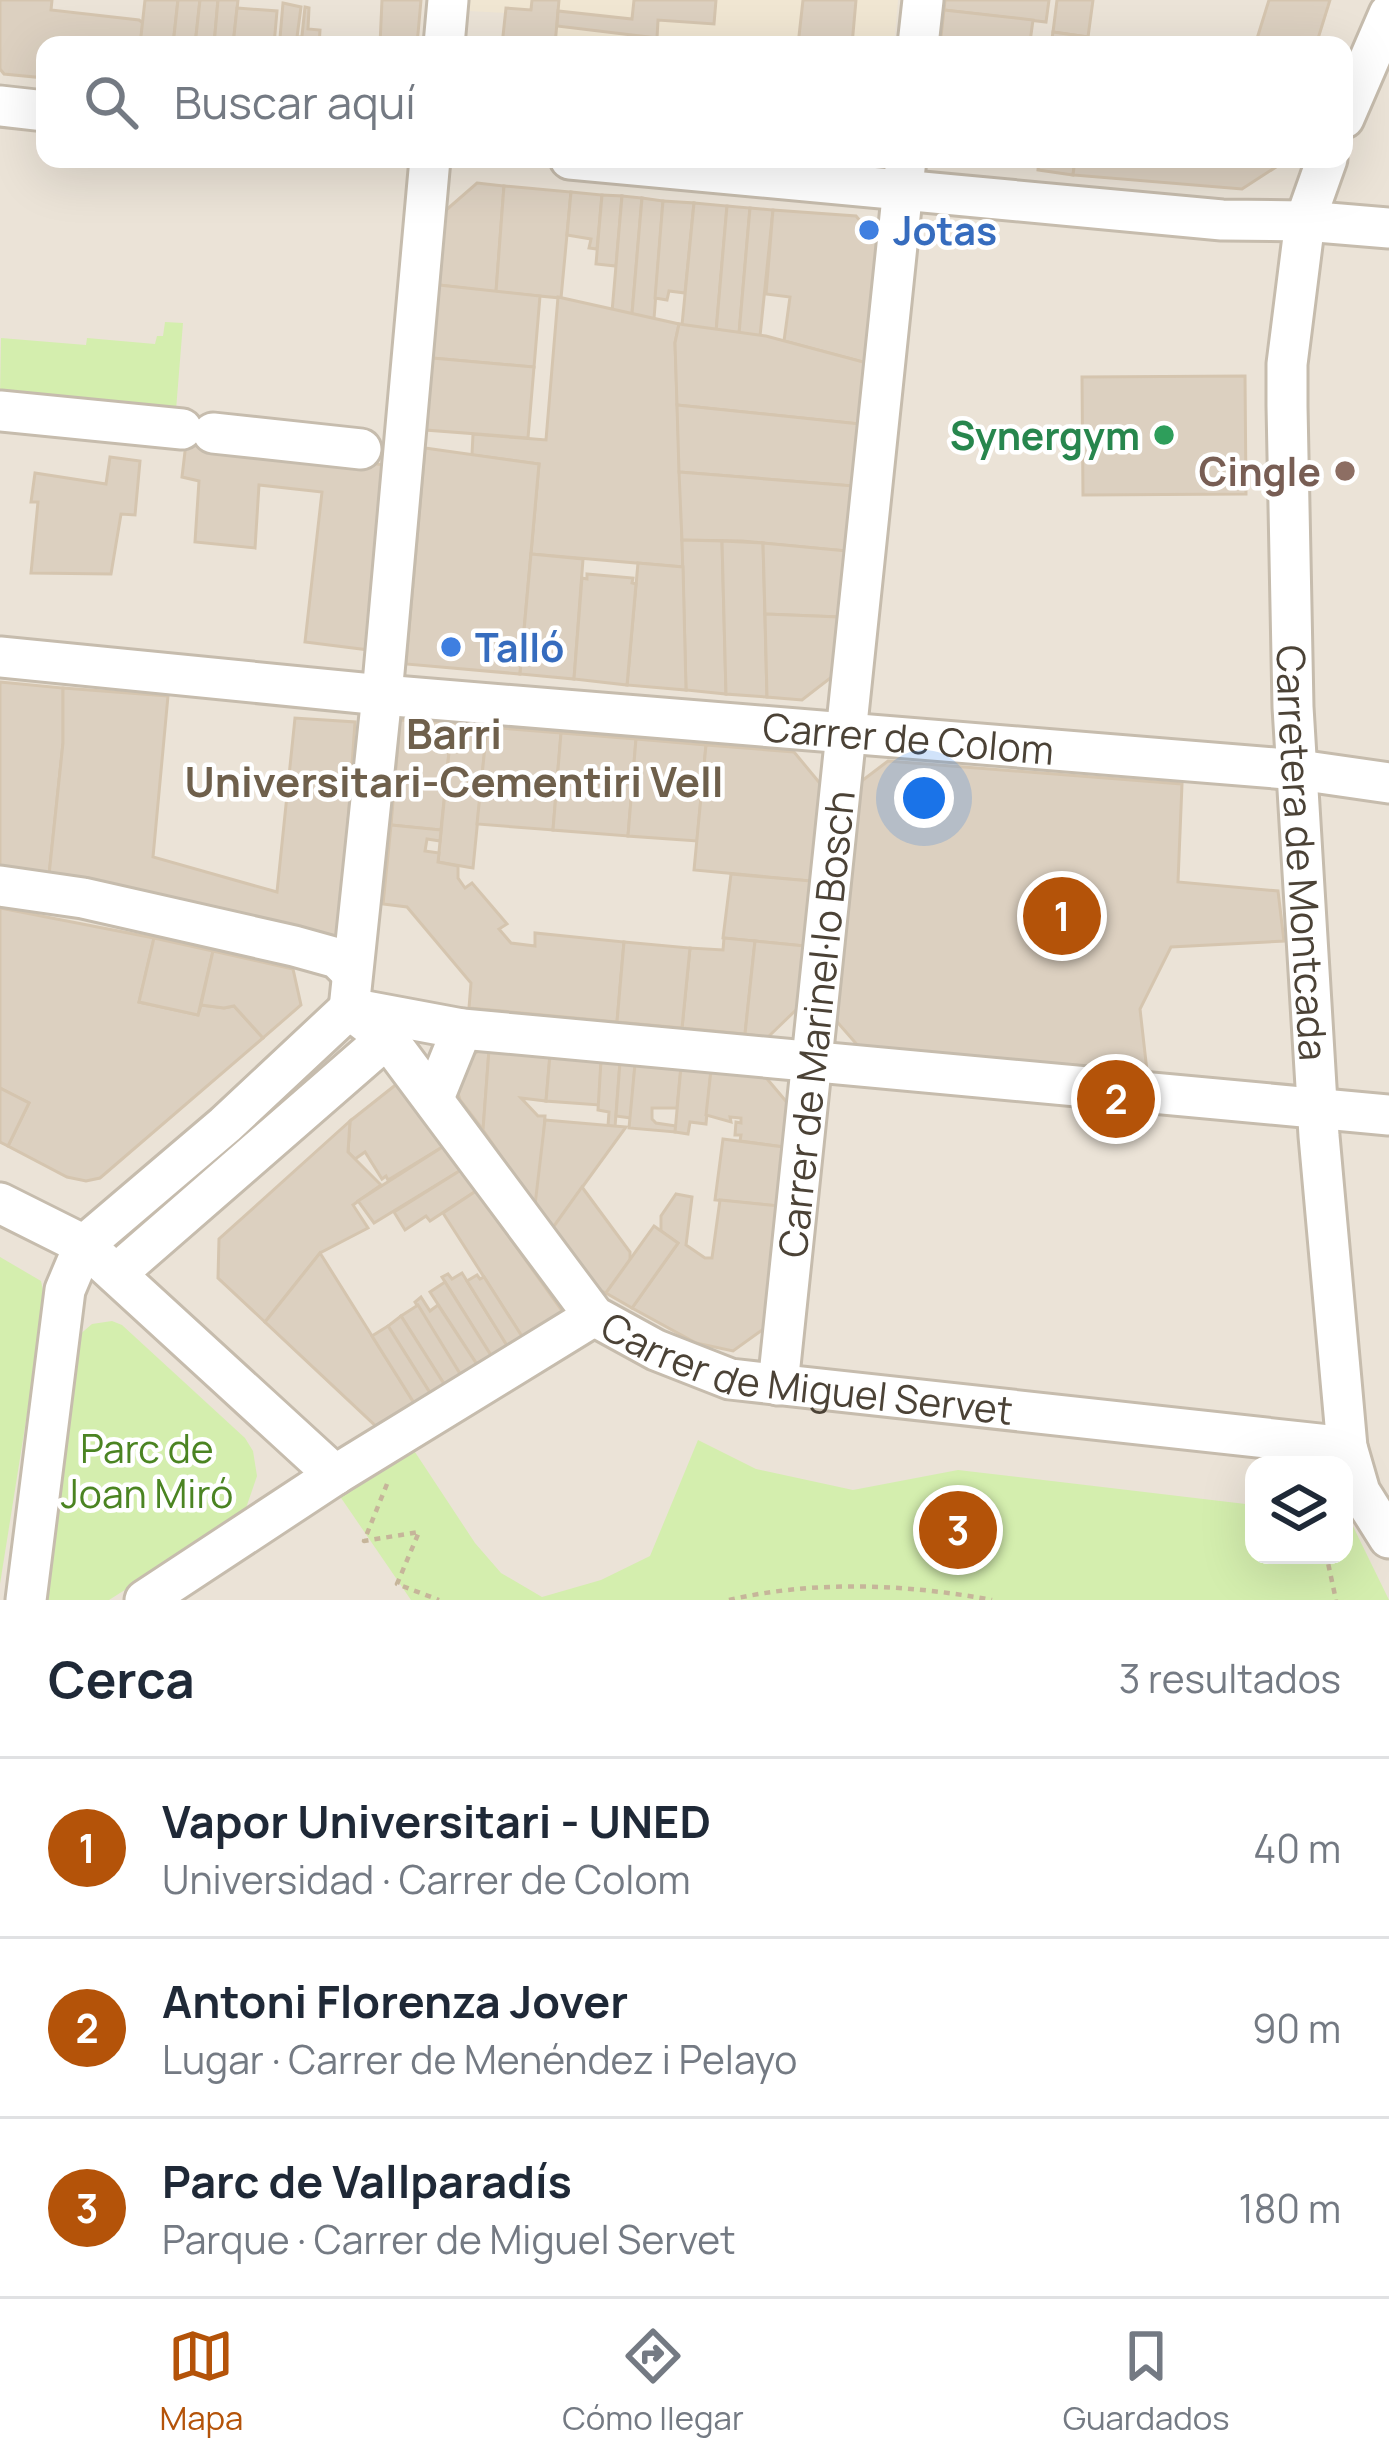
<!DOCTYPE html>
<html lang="es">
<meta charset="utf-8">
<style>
body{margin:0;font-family:Manrope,sans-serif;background:#f6f6f7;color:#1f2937}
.controls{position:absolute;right:36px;bottom:36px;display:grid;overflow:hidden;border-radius:24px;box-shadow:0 12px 48px #0002}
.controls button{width:108px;height:108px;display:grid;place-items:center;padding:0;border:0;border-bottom:3px solid #e0e1e3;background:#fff;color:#1f2937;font:60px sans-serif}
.you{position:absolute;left:924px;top:798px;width:42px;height:42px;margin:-30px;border:9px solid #fff;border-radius:50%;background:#1a73e8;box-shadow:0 0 0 18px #1a73e833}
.badge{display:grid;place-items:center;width:78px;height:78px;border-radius:50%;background:#b45309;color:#fff;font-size:39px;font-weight:700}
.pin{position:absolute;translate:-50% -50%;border:6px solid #fff;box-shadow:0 3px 12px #0006}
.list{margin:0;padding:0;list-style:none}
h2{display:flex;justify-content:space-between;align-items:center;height:156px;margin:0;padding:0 48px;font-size:51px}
h2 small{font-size:39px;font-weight:400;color:#747a83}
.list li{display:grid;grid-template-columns:78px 1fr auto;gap:36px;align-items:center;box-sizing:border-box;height:180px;padding:0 48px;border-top:3px solid #e0e1e3}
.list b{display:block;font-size:45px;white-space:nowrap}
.list p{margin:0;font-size:39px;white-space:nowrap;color:#747a83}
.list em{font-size:39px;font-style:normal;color:#747a83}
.icon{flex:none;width:66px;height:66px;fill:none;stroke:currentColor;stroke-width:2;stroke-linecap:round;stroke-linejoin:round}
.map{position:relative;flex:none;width:1389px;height:1600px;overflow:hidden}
.search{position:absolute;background:#fff;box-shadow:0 12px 48px #0002;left:36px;right:36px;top:36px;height:132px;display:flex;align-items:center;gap:30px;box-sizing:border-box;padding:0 42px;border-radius:24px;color:#747a83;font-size:45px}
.sheet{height:696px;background:#fff}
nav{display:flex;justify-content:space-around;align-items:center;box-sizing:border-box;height:168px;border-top:3px solid #e0e1e3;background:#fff;font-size:33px;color:#747a83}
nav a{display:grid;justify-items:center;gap:6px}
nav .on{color:#b45309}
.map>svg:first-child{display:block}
</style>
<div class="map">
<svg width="1389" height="1600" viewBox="0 0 1389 1600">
<rect width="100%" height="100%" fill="#f6f2e9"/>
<path fill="#ebe3d7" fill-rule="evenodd" d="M0,0H1389V1600H0ZM45,45H1344V159H45ZM1254,1465H1344V1555H1254Z"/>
<path fill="#f0e6d2" d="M470,0H898L894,45H502L505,13L469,11Z"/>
<g fill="#d4eeae">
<path d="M165,322L183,323L176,410L0,395L1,338L86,345L87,338L155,344L157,336H163Z"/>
<path d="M0,1257L41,1281L45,1301L0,1584Z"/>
<path d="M112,1321L122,1325L245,1438L253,1451L257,1476L246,1508L235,1520L109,1600H44L78,1336L92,1324Z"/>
<path d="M698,1440L756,1469L853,1490L958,1470L1254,1505V1555H1344V1515L1348,1516L1389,1600H411L337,1492L411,1446L475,1543L501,1573L542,1597L601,1580L650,1556Z"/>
</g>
<g fill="#dcd0c0" stroke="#d5c5af" stroke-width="3">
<path d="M0,0H52L51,10L139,20L143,23L140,45H45V78L4,74L0,69Z"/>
<path d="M145,0H178L173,45H140Z"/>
<path d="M178,0H200L195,45H173Z"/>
<path d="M200,0H218L214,45H195Z"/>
<path d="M218,0H238L233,45H214Z"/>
<path d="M382,0H421L417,45H380Z"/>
<path d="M532,0H559L555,45H502L506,8L531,10Z"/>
<path d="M634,0H716L714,24L658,20L657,38L557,26L558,11L632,19Z"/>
<path d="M803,0H856L852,45H798Z"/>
<path d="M945,0H1049L1046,22L944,10Z"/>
<path d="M1057,0H1093L1088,37L1053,32Z"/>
<path d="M1269,0H1330L1316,45H1255Z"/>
<path d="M283,3L301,7L297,37H301V45H274V37L280,38Z"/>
<path d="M305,7L309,8L308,29L320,30L319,45H301Z"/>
<path d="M237,8L277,11L274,45H233Z"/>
<path d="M944,10L1033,20L1030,42L940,45Z"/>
<path d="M1053,32L1088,37L1087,45H1051Z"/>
<path d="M1039,159H1075L1073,175L1038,170Z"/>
<path d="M1075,159H1280L1279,165L1242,189L1073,175Z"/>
<path d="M477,183L504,186L496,292L439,285L445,211Z"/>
<path d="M504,186L571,192L561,298L496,292Z"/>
<path d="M571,192L602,195L597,249L589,248L591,239L567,235Z"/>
<path d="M602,195L622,196L616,266L596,264Z"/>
<path d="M622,196L642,198L632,314L612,312Z"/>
<path d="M642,198L663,201L654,319L632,314Z"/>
<path d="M663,201L694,203L685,293L669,291L667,300L655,298Z"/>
<path d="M694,203L727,206L716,332L682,325Z"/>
<path d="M727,206L750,208L739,334L716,332Z"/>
<path d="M750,208L773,210L760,336L739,334Z"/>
<path d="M773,210L856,216L881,246L867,363L784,341L790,297L766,294Z"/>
<path d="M439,285L540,296L534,367L432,358Z"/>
<path d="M558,297L679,324L675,343L683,567L531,554L539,464L472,455L473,434L546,440Z"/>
<path d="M679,324L766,336L867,363L860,424L677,405L675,343Z"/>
<path d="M432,358L534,367L528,438L426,430Z"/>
<path d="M1245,376L1246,494L1083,495L1082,377Z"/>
<path d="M677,405L860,424L854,486L679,472Z"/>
<path d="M186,443L386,465L369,650L305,642L322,492L259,485L255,548L195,542L199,481L182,477Z"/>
<path d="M425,448L539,464L520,674L406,664Z"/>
<path d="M110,457L140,461L135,515L121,514L111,574L31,573L38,502H31L35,473L106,484Z"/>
<path d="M679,472L854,486L847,551L742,541L682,540Z"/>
<path d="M682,540L722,541L726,694L686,690Z"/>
<path d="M722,541L763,543L767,697L726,694Z"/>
<path d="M763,543L847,551L839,617L765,614Z"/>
<path d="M531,554L583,559L574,679L520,674Z"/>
<path d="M638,563L683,567L686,690L627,685Z"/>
<path d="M587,574L633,578L632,583L636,584L627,685L574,679L582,578L587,579Z"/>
<path d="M765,614L839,617L833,676L802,700L767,697Z"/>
<path d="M0,682L63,688V743L49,875L0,867Z"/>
<path d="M63,688L168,696L153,857L277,892L295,718L355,722L340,937L49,875L63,743Z"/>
<path d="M400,720L452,723L441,830L391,825Z"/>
<path d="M452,723L487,727L473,868L438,862Z"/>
<path d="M487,727L561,733L553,830L477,824Z"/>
<path d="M561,733L636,739L628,836L553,830Z"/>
<path d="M636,739L706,745L697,841L628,836Z"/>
<path d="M706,745L794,752L823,787L811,881L694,870Z"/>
<path d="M888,761L1182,784L1178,882L1278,891L1284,941L1171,947L1140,1009L1147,1071L860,1048L832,1016L855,786Z"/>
<path d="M391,825L441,830L440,841L427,839L425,851L439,853L438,862L458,866V878L465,888L472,883L507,924L499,929L511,943L535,946V933L624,942L617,1022L469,1008L471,983L407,907L383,904Z"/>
<path d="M731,874L811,881L805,946L723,938Z"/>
<path d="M0,908L154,938L139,1002L198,1015L201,1005L224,1008L234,1006L263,1038L100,1178L86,1181L67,1177L8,1146L29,1103L0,1088Z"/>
<path d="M154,938L213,951L198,1015L139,1002Z"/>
<path d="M724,938L755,941L745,1034L682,1028L690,948L723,950Z"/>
<path d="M755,941L805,946L798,1008L768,1037L745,1034Z"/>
<path d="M624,942L690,948L682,1028L617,1022Z"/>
<path d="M213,951L293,969L301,1005L263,1038L234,1006L224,1008L201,1005Z"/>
<path d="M480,1050H489L483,1130L460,1100L456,1087L466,1059Z"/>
<path d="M489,1050L550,1055L546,1101L521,1098L538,1116H545L539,1202L535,1205L483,1130Z"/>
<path d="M550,1055L601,1061L599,1105L546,1101Z"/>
<path d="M601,1061L620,1062L615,1127L608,1126L609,1112L598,1110Z"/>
<path d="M620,1062L635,1064L631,1118L616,1116Z"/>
<path d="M635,1064L681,1067L677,1108H652V1119L656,1123L676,1126L675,1132L629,1128Z"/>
<path d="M681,1067L711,1070L706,1124L690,1122L688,1134L675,1132Z"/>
<path d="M711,1070L763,1074L790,1106L784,1147L740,1141L741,1135H735L736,1122L741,1123V1118L730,1117L731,1122L706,1115Z"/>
<path d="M398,1083L444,1146L388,1180L386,1176L382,1179L365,1152L355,1159L348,1152L350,1121Z"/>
<path d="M0,1088L29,1103L8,1146L0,1142Z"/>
<path d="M545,1120L626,1127L552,1229L535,1205Z"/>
<path d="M350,1121L348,1152L381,1185L353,1205L368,1228L320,1253L265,1322L218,1278L219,1239Z"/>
<path d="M723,1139L784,1147L779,1206L715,1200Z"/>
<path d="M444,1146L461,1170L374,1223L358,1201Z"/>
<path d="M461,1170L476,1191L430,1221L426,1216L405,1230L394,1212Z"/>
<path d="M582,1187L630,1252V1260L606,1293L595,1288L552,1229Z"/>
<path d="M476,1191L563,1312L523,1338L443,1213Z"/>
<path d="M676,1194L692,1197L686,1245L705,1258H712L720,1200L779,1206L765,1328L733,1351L696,1343L632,1308L678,1243L661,1231V1216Z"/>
<path d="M654,1226L678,1243L632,1308L606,1293Z"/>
<path d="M320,1253L416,1406L379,1429L265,1322Z"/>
<path d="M462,1273L508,1347L492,1357L442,1277L448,1274L452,1279Z"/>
<path d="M477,1275L480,1279L484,1277L523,1338L508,1347L467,1281Z"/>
<path d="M445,1282L492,1357L478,1366L430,1292Z"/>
<path d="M421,1297L430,1311L438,1305L478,1366L462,1377L415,1302Z"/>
<path d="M418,1305L462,1377L446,1387L401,1316Z"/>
<path d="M401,1316L446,1387L432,1396L388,1326Z"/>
<path d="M388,1326L432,1396L416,1406L372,1336Z"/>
</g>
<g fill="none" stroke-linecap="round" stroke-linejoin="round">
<g stroke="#c6bcad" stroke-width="45">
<g id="minor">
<path d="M444,45L448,0"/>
<path d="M918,45L923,0"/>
<path d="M0,106L45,111"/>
<path d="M1344,118L1389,14"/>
<path d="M570,159L1222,220L1305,221L1389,228"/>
<path id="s1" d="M1327,159L1305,221L1287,364V406L1293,707L1319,1136L1347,1447L1360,1492L1389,1538"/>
<path d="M0,411L182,429"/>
<path d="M213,433L361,449"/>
<path id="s2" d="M0,657L382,695L1299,770L1389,783"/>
<path d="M0,886L83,898L294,946L337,958L351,972"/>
<path id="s3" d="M349,1009L387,1038L594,1316L656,1350L730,1379L1347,1447"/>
<path d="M349,1009L382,695L430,159"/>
<path d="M355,1009L462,1029L1389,1115"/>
<path d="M434,1098L462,1029"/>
<path d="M0,1203L84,1245L335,1475"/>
<path d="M116,1274L387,1038"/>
<path id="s4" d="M778,1385L906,159"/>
<path d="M26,1600L65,1290L84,1245L225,1125L349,1009"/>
<path d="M145,1600L335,1475L594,1316"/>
</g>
</g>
<g stroke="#c6b59a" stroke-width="4.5" stroke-dasharray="6 6" stroke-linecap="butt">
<path d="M387,1484L364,1541L419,1532L397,1584L439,1600"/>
<path d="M1335,1555L1328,1563L1336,1600"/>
<path d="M729,1600C814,1580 907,1584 992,1600"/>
</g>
<use href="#minor" stroke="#fff" stroke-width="39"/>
</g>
<g fill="#3f7fe0" stroke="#fff" stroke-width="4.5">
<circle cx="869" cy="230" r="12"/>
<circle cx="451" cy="647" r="12"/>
</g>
<circle fill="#2e9e5b" stroke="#fff" stroke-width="4.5" cx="1164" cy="435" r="12"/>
<circle fill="#8d6e63" stroke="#fff" stroke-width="4.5" cx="1345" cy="471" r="12"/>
<g text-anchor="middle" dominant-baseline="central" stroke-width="9" stroke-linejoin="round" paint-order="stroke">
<g font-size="39" font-weight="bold" fill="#366cbe" stroke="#fff" text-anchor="start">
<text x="893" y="230">Jotas</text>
<text x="475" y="647">Talló</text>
</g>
<g font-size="39" font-weight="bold" fill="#27864d" stroke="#fff" text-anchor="end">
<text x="1140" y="435">Synergym</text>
</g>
<g font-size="39" font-weight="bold" fill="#785e54" stroke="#fff" text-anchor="end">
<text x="1321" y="471">Cingle</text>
</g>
<g font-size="39" fill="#4b4236" stroke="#fff">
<text stroke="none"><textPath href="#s2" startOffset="912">Carrer de Colom</textPath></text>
<text stroke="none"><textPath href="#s1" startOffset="699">Carretera de Montcada</textPath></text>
<text stroke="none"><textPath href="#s4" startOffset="363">Carrer de Marinel·lo Bosch</textPath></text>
<text stroke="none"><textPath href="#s3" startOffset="618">Carrer de Miguel Servet</textPath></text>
</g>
<g font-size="39" fill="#4b8422" stroke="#fff">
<text x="147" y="1448">Parc de<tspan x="147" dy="45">Joan Miró</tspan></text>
</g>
<g font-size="42" font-weight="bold" fill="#6f604c" stroke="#fff">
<text x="454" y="733">Barri<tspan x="454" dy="48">Universitari-Cementiri Vell</tspan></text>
</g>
</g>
</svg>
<div class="controls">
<button><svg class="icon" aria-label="layers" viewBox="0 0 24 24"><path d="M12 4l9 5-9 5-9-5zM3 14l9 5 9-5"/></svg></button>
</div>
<div class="you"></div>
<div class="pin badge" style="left:1062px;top:916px">1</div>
<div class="pin badge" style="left:1116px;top:1099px">2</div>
<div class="pin badge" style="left:958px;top:1530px">3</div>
<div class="search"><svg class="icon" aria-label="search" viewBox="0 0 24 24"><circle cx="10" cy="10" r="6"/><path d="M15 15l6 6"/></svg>Buscar aquí</div>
</div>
<section class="sheet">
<h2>Cerca<small>3 resultados</small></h2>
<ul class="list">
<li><span class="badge">1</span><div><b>Vapor Universitari - UNED</b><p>Universidad · Carrer de Colom</p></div><em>40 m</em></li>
<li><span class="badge">2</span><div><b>Antoni Florenza Jover</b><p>Lugar · Carrer de Menéndez i Pelayo</p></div><em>90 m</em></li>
<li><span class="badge">3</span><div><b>Parc de Vallparadís</b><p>Parque · Carrer de Miguel Servet</p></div><em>180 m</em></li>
</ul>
</section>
<nav>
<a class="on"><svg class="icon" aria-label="map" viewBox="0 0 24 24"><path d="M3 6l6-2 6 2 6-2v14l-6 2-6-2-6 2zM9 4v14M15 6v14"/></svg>Mapa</a>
<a><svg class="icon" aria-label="directions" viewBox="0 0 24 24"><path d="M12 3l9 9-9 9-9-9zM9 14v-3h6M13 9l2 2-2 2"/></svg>Cómo llegar</a>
<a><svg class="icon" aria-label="saved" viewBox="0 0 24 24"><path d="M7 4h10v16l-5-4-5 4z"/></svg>Guardados</a>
</nav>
